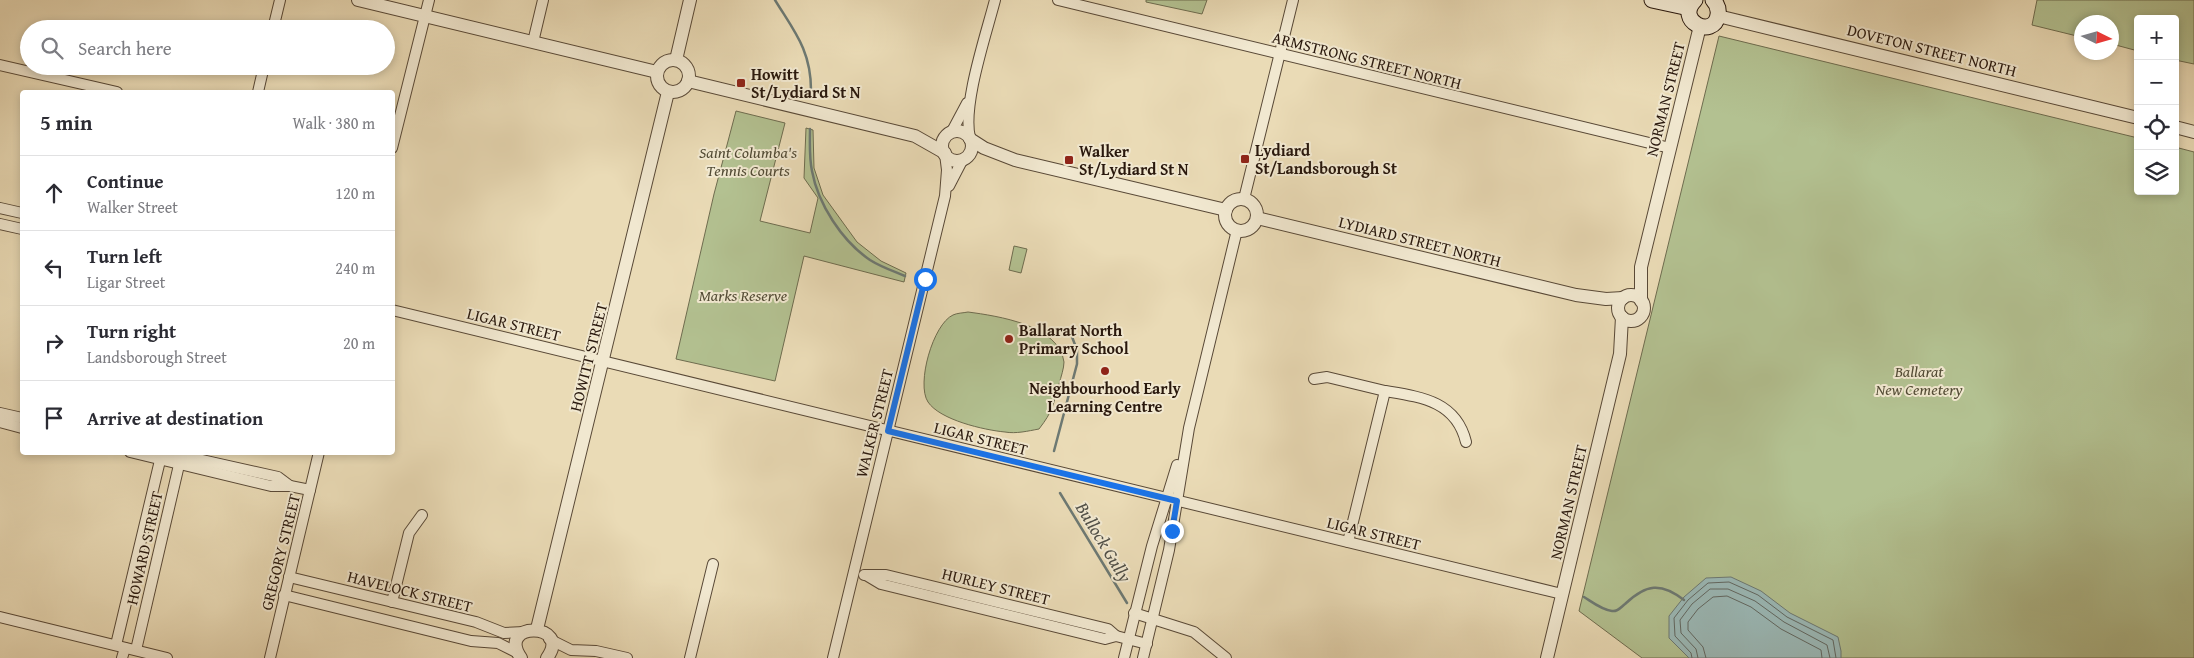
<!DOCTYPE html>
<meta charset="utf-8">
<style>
body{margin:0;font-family:"Gentium Book Plus",serif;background:#f2f2f3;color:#2b2b33}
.controls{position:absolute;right:15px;top:15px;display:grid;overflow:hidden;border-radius:5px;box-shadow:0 2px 8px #0003}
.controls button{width:45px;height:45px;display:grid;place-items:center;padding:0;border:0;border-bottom:1px solid #e1e1e2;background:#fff;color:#2b2b33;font:25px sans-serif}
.compass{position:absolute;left:2074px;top:15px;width:45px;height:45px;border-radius:50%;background:#fff;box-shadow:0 2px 8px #0003;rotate:95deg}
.stop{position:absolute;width:15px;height:15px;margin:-11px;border:4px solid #1a73e8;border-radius:50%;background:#fff}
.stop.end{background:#1a73e8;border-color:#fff;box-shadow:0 1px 5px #0008}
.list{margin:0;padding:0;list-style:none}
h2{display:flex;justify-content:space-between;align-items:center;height:65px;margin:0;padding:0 20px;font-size:21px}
h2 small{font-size:16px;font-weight:400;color:#7c7c81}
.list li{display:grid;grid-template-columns:32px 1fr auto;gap:15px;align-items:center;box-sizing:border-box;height:75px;padding:0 20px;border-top:1px solid #e1e1e2}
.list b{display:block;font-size:19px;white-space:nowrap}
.list p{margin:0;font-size:16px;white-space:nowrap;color:#7c7c81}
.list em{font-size:16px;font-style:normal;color:#7c7c81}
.icon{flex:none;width:28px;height:28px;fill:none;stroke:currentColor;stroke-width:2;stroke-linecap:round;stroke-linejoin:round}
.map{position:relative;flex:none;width:2194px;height:658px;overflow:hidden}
.search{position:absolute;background:#fff;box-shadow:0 2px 8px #0003;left:20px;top:20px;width:375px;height:55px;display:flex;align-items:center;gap:12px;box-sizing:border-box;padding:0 18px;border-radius:28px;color:#7c7c81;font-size:19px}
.panel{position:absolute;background:#fff;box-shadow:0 2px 8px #0003;left:20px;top:90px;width:375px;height:365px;border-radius:5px}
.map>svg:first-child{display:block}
</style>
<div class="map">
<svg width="2194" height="658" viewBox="0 0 2194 658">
<rect width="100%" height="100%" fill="#eadbb6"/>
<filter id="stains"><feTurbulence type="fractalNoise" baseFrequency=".004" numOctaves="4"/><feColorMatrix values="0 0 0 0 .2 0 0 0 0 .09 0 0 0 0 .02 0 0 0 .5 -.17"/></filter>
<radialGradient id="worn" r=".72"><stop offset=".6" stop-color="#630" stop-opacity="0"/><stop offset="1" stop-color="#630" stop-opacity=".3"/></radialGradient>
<g fill="#b3c191" stroke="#6e6c4f">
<path d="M1146,0H1207L1202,14L1146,2Z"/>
<path d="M2037,0H2194V64L2175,60V19H2138V51L2112,44V22H2082L2081,37L2032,25Z"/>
<path d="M1719,36L2138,138V191H2175V147L2194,152V658H1642L1579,611Z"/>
<path d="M736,111L785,123L760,221L810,233L818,198L804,178L806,128L813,130L814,168L823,195L857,242L881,261L906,273L904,282L804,256L775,381L676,359L714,194Z"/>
<path d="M1014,246L1027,249L1021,273L1009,270Z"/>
<path d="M968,312C998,316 1059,325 1064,362C1064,368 1061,377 1059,384C1053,405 1053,411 1039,429C1028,431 1016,434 1005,432C984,430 940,420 928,402C916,384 933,324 953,315C957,313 963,313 968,312Z"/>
</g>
<path fill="#9bb9b7" stroke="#6d7973" d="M1731,577L1761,591L1790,613L1838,637L1841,651V658H1689L1669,638V616L1684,597L1706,578Z"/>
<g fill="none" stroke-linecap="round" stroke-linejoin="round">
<g stroke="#626862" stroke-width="1">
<path d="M1692,658L1691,653L1675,636L1674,618L1688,600L1708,583L1729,582L1758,595L1787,617L1833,640L1836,658"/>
<path d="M1698,658L1696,649L1681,633L1680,620L1692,604L1710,589H1728L1755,601L1784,622L1827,645L1830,658"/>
<path d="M1706,658L1703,647L1688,630V622L1698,609L1713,597L1727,596L1751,607L1781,629L1821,650L1822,658"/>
</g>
<g stroke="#6d7973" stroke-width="2.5">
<path d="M775,0C794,31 811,50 811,90"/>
<path d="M810,129C810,143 809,157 812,171C818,204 842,241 870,260C881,267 893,271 905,276"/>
<path d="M1054,451L1077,364V350L1069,329"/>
<path d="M1060,493L1127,603"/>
<path d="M1584,597C1592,602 1602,610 1612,611C1618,612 1621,607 1625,604C1646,584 1661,582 1684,600"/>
</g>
<g stroke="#594937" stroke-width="12">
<g id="minor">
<path d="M1058,0L1670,148"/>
<path d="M273,29L280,0"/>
<path d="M533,42L543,0"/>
<path d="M0,65L117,92"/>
<path d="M258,92L264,66"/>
<path d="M951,133L967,103"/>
<path d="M970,138C962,105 986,35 995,0"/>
<path d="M392,148L429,0"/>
<path d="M949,186L963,159"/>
<path d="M1244,199L1293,0"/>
<path d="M0,208L22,213"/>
<path d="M0,224L22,229"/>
<path d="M392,310L1562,594"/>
<path d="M1314,379L1327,377L1385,391"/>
<path d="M0,413L22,418"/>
<path d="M0,422L22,428"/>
<path d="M130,452L271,486H290L310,490"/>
<path d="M166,452L278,477L290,486"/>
<path d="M1348,542L1385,391C1421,397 1456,401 1466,442"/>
<path d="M864,575H886L1108,629L1116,636"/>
<path d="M866,575L881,584L1105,639L1116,636L1147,644"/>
<path d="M289,577L476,622L504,633L524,632"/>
<path d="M284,595L471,641L498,643L518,653"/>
<path d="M392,602L409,533L422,515"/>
<path d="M1134,613L1194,632L1226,658"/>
<path d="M0,617L167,658"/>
<path d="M549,639L571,650L596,651L627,658"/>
<path d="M116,645L162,452"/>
<path d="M136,650L182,452"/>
<path d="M122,658L125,648"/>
<path d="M270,658L319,452"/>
<path d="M690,658L713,564"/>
<path d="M833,658L945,196L947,170L945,154"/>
<path d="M1124,658L1152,546L1177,465"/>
<path d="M1143,658L1169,550L1189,428L1237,230"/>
</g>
</g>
<g stroke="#594937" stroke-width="14">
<g id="tertiary">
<path d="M358,0L657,72"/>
<path d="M1718,16L2138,118"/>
<circle cx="673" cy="76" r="16"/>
<path d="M676,60L690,0"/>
<path d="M688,81L915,136L945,153"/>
<path d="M2175,127L2194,132"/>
<circle cx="957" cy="146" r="15"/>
<path d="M970,139L984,148L1015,160L1226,210"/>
<circle cx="1241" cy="215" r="16"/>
<path d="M1257,218L1576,295L1606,299L1623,298"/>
<circle cx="1631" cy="308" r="13"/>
<path d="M1641,301V267L1700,26"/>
<path d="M537,629L668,92"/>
<path d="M521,658C495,621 573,622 547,658"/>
<path d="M1547,658L1620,354L1622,317"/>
</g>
</g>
<g stroke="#29180d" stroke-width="17">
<g id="secondary">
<path d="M1652,0L1689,8"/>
<path d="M1695,0C1674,21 1714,40 1718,15C1719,9 1717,4 1713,0"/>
</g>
</g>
<use href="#minor" stroke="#f1e8d0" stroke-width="10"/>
<use href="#tertiary" stroke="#f1e8d0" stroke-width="12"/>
<use href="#secondary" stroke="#f1e8d0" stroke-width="15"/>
</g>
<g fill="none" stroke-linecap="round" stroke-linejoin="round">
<path stroke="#1a73e8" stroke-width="6" d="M925,279L888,431L1177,501L1172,531"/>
</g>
<g fill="#8f2418" stroke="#f1e8d0" stroke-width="2">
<rect x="736" y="78" width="10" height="10" rx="2.5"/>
<rect x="1240" y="154" width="10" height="10" rx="2.5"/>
<rect x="1064" y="155" width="10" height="10" rx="2.5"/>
<circle cx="1009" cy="339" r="5"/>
<circle cx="1105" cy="371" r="5"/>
</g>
<g text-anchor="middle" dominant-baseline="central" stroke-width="4" stroke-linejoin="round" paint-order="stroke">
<g font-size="16" fill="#29180d" stroke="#f1e8d0">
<text transform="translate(1932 50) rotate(14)">DOVETON STREET NORTH</text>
<text transform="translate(1367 60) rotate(14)">ARMSTRONG STREET NORTH</text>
<text transform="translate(1665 99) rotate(-76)">NORMAN STREET</text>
<text transform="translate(1420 241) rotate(14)">LYDIARD STREET NORTH</text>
<text transform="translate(514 324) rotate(14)">LIGAR STREET</text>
<text transform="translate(588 357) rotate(-76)">HOWITT STREET</text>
<text transform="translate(874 423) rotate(-76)">WALKER STREET</text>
<text transform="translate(981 438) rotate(14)">LIGAR STREET</text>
<text transform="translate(1568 502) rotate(-77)">NORMAN STREET</text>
<text transform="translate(1374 533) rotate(14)">LIGAR STREET</text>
<text transform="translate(144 548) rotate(-77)">HOWARD STREET</text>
<text transform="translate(280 552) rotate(-76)">GREGORY STREET</text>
<text transform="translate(996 586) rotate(14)">HURLEY STREET</text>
<text transform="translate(410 591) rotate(14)">HAVELOCK STREET</text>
</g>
<g font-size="16" font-weight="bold" fill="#29180d" stroke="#f1e8d0" text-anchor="start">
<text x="751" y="74">Howitt<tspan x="751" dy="18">St/Lydiard St N</tspan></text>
<text x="1255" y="150">Lydiard<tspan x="1255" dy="18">St/Landsborough St</tspan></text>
<text x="1079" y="151">Walker<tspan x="1079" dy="18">St/Lydiard St N</tspan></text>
<text x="1019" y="330">Ballarat North<tspan x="1019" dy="18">Primary School</tspan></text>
<text x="1105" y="388" text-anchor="middle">Neighbourhood Early<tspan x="1105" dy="18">Learning Centre</tspan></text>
</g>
<g font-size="16" font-style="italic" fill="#524b35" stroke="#f1e8d0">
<text x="748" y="152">Saint Columba's<tspan x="748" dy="18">Tennis Courts</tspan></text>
<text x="743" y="295">Marks Reserve</text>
<text x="1919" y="371">Ballarat<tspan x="1919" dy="18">New Cemetery</tspan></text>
</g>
<g font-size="18" font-style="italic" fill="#515048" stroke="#f1e8d0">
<text transform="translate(1104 542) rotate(59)">Bullock Gully</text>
</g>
</g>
<rect width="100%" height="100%" filter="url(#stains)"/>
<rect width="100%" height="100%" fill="url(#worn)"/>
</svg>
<div class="controls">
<button>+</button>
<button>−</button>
<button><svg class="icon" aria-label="locate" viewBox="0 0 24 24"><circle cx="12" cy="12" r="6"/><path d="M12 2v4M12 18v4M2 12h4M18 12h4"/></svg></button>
<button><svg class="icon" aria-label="layers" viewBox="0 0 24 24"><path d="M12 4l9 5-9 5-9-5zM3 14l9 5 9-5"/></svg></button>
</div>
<svg class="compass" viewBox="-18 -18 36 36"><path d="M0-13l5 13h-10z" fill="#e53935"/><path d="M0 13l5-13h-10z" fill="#7c7c81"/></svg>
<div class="stop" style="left:925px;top:279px"></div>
<div class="stop end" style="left:1172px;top:531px"></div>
<div class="search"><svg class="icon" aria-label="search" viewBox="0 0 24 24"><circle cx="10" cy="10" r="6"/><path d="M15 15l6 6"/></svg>Search here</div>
<section class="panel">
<h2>5 min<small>Walk · 380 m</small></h2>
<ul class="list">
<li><svg class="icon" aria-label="ahead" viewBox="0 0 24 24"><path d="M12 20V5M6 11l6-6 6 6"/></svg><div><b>Continue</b><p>Walker Street</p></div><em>120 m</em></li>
<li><svg class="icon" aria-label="left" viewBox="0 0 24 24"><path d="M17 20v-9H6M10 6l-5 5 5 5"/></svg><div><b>Turn left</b><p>Ligar Street</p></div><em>240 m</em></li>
<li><svg class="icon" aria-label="right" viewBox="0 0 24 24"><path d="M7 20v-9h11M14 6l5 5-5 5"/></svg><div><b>Turn right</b><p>Landsborough Street</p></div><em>20 m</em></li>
<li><svg class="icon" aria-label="arrive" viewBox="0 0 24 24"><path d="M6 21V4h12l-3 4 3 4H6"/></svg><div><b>Arrive at destination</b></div></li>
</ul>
</section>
</div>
